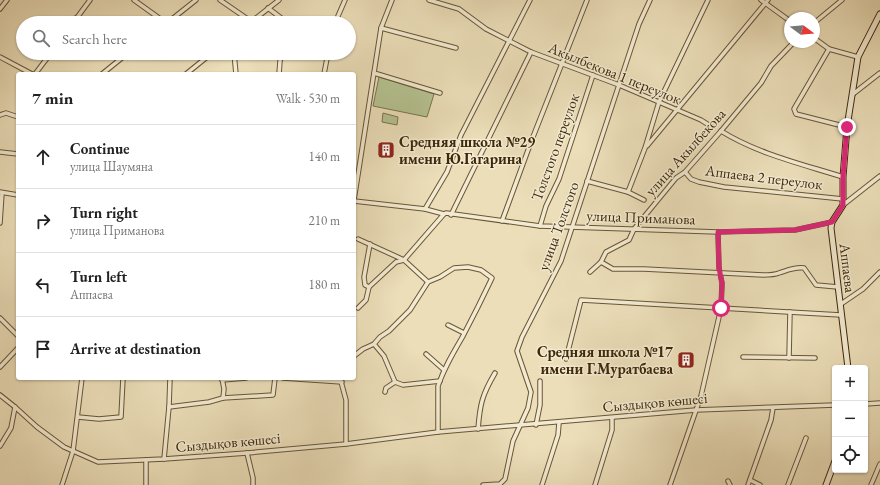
<!DOCTYPE html>
<meta charset="utf-8">
<style>
body{margin:0;font-family:"EB Garamond",serif;background:#f6f6f6;color:#222}
.controls{position:absolute;right:12px;bottom:12px;display:grid;overflow:hidden;border-radius:4px;box-shadow:0 1px 3px #0004}
.controls button{width:36px;height:36px;display:grid;place-items:center;padding:0;border:0;border-bottom:1px solid #e0e0e0;background:#fff;color:#222;font:20px sans-serif}
.compass{position:absolute;left:784px;top:12px;width:36px;height:36px;border-radius:50%;background:#fff;box-shadow:0 1px 3px #0004;rotate:106deg}
.stop{position:absolute;width:12px;height:12px;margin:-9px;border:3px solid #db2777;border-radius:50%;background:#fff}
.stop.end{background:#db2777;border-color:#fff;box-shadow:0 1px 4px #0008}
.list{margin:0;padding:0;list-style:none}
h2{display:flex;justify-content:space-between;align-items:center;height:52px;margin:0;padding:0 16px;font-size:17px}
h2 small{font-size:13px;font-weight:400;color:#767676}
.list li{display:grid;grid-template-columns:26px 1fr auto;gap:12px;align-items:center;box-sizing:border-box;height:64px;padding:0 16px;border-top:1px solid #e0e0e0}
.list b{display:block;font-size:15px;white-space:nowrap}
.list p{margin:0;font-size:13px;white-space:nowrap;color:#767676}
.list em{font-size:13px;font-style:normal;color:#767676}
.icon{flex:none;width:22px;height:22px;fill:none;stroke:currentColor;stroke-width:2;stroke-linecap:round;stroke-linejoin:round}
.map{position:relative;flex:none;width:880px;height:485px;overflow:hidden}
.search{position:absolute;background:#fff;box-shadow:0 1px 3px #0004;left:16px;top:16px;width:340px;height:44px;display:flex;align-items:center;gap:10px;box-sizing:border-box;padding:0 14px;border-radius:22px;color:#767676;font-size:15px}
.panel{position:absolute;background:#fff;box-shadow:0 1px 3px #0004;left:16px;top:72px;width:340px;height:308px;border-radius:4px}
.map>svg:first-child{display:block}
</style>
<div class="map">
<svg width="880" height="485" viewBox="0 0 880 485">
<rect width="100%" height="100%" fill="#ebdeb9"/>
<filter id="stains"><feTurbulence type="fractalNoise" baseFrequency=".005" numOctaves="4"/><feColorMatrix values="0 0 0 0 .2 0 0 0 0 .09 0 0 0 0 .02 0 0 0 .5 -.17"/></filter>
<radialGradient id="worn" r=".72"><stop offset=".6" stop-color="#630" stop-opacity="0"/><stop offset="1" stop-color="#630" stop-opacity=".3"/></radialGradient>
<g fill="#b5c291" stroke="#7a754c">
<path d="M379,77L434,94L427,117L373,106Z"/>
<path d="M383,113L398,117L397,125L382,122Z"/>
</g>
<g fill="none" stroke-linecap="round" stroke-linejoin="round">
<g stroke="#695634" stroke-width="5.5">
<g id="street">
<path d="M134,0L166,23"/>
<path d="M220,0L252,22"/>
<path d="M429,0L459,9L486,29L531,52L619,85L701,120L712,127"/>
<path d="M761,0L790,21"/>
<path d="M268,8L285,21L286,23"/>
<path d="M0,9L7,0"/>
<path d="M76,18L83,23"/>
<path d="M251,22L279,0"/>
<path d="M73,23L90,0"/>
<path d="M167,23L196,0"/>
<path d="M335,23L345,0"/>
<path d="M814,23L842,0"/>
<path d="M381,28L456,48"/>
<path d="M814,38L829,49L858,57"/>
<path d="M829,49L794,109L796,114L847,127"/>
<path d="M234,53L236,74"/>
<path d="M0,57L32,74"/>
<path d="M374,73L440,93"/>
<path d="M35,74L51,53"/>
<path d="M102,74L128,53"/>
<path d="M186,74L212,53"/>
<path d="M279,74L280,61L282,53"/>
<path d="M324,74L328,53"/>
<path d="M853,94L880,73"/>
<path d="M0,115L6,113L18,117"/>
<path d="M721,131C758,154 802,164 843,177"/>
<path d="M647,146L768,0"/>
<path d="M0,152L18,154"/>
<path d="M685,172L691,179L699,182L724,187L843,199"/>
<path d="M587,181L628,192L645,148L659,102L708,0"/>
<path d="M0,192L18,195"/>
<path d="M628,192L644,200"/>
<path d="M354,200L381,28L392,0"/>
<path d="M354,201L425,209L444,214L446,213L540,226L718,232L795,230L832,222"/>
<path d="M843,205L880,176"/>
<path d="M425,209L447,172L461,135L530,0"/>
<path d="M451,215L531,52"/>
<path d="M502,221L531,142L587,0"/>
<path d="M0,223L2,193"/>
<path d="M540,226L546,206L559,179L593,75"/>
<path d="M358,239L404,260L428,282"/>
<path d="M601,262L613,269H644L763,275C768,275 774,275 779,273C788,270 794,267 804,268L816,285L838,287"/>
<path d="M590,272L601,262L606,252L629,240L634,229L676,178L685,172L721,131L761,83L771,66L794,42"/>
<path d="M369,287L365,285L364,277L370,244"/>
<path d="M841,304L863,289L880,272"/>
<path d="M358,308L366,300L369,287L396,262L404,260L444,214"/>
<path d="M0,318L18,336"/>
<path d="M448,325L464,333"/>
<path d="M374,344L384,356L395,382"/>
<path d="M426,354L444,370"/>
<path d="M354,356L363,349L374,344L380,337L389,331L410,310L428,282L440,277L454,268L468,267L481,270L492,278C483,297 473,317 463,336C453,353 444,368 438,386V432"/>
<path d="M743,357L815,358"/>
<path d="M789,358L790,312"/>
<path d="M566,359L581,300L841,315"/>
<path d="M0,367L18,348"/>
<path d="M222,378L224,389L223,398"/>
<path d="M283,378L342,382"/>
<path d="M340,378L346,400V444"/>
<path d="M222,380L246,378"/>
<path d="M385,392L386,388L395,382L403,385L440,381"/>
<path d="M0,395L15,407L37,427L64,447L98,462L164,459L247,453L346,444L438,432L696,410L835,405"/>
<path d="M865,404L880,403"/>
<path d="M169,407L209,402L223,398L273,395L275,378"/>
<path d="M78,417L99,419L121,417L123,378"/>
<path d="M536,425L540,405V381"/>
<path d="M478,429C480,404 482,395 495,373"/>
<path d="M0,446L11,428L15,407"/>
<path d="M247,453L253,478V485"/>
<path d="M164,459L169,407L170,378"/>
<path d="M750,480L760,485"/>
<path d="M728,481L730,485"/>
<path d="M62,485L73,451L82,378"/>
<path d="M146,485V460"/>
<path d="M483,485L500,484L505,479L513,441L528,408L531,392L517,351L522,337L561,261L639,24L650,0"/>
<path d="M542,485L558,435L559,423"/>
<path d="M595,485L612,430V418"/>
<path d="M670,485L701,396L721,308L722,283L719,268L718,232"/>
<path d="M748,485L771,420L773,408"/>
<path d="M788,485L806,438"/>
<path d="M871,485L880,464"/>
</g>
</g>
<g stroke="#3e2807" stroke-width="7">
<g id="secondary">
<path d="M848,368L831,228L832,222L843,205V177L847,127L858,57L880,14"/>
<path d="M826,485L835,461"/>
</g>
</g>
<use href="#street" stroke="#f2ead2" stroke-width="3.5"/>
<use href="#secondary" stroke="#f2ead2" stroke-width="5"/>
</g>
<g fill="none" stroke-linecap="round" stroke-linejoin="round">
<path stroke="#db2777" stroke-width="5" d="M721,308L722,283L719,268L718,232L795,230L832,222L843,205V177L847,127"/>
</g>
<defs>
<g id="building-square" transform="scale(0.9)"><rect x="-9" y="-9" width="18" height="18" rx="4" fill="#8f2418" stroke="#f2ead2"/><path d="M-4-6H4V6H1V3H-1V6H-4ZM-2.5-4.3h1.7v1.8h-1.7ZM.8-4.3h1.7v1.8H.8ZM-2.5-1h1.7V.8h-1.7ZM.8-1h1.7V.8H.8Z" fill="#fff"/></g>
</defs>
<g fill-rule="evenodd">
<use href="#building-square" x="386" y="150"/>
<use href="#building-square" x="686" y="360"/>
</g>
<g text-anchor="middle" dominant-baseline="central" stroke-width="3" stroke-linejoin="round" paint-order="stroke">
<g font-size="15" fill="#3e2807" stroke="#f2ead2">
<text transform="translate(615 73) rotate(22)">Акылбекова 1 переулок</text>
<text transform="translate(555 147) rotate(-70)">Толстого переулок</text>
<text transform="translate(685 152) rotate(-48)">улица Акылбекова</text>
<text transform="translate(764 177) rotate(7)">Аппаева 2 переулок</text>
<text transform="translate(641 217) rotate(2)">улица Приманова</text>
<text transform="translate(558 226) rotate(-70)">улица Толстого</text>
<text transform="translate(848 268) rotate(83)">Аппаева</text>
<text transform="translate(655 402) rotate(-5)">Сыздықов көшесі</text>
<text transform="translate(228 442) rotate(-5)">Сыздықов көшесі</text>
</g>
<g font-size="15" font-weight="bold" fill="#3e2807" stroke="#f2ead2" text-anchor="start">
<text x="399" y="141">Средняя школа №29<tspan x="399" dy="17">имени Ю.Гагарина</tspan></text>
<text x="673" y="351" text-anchor="end">Средняя школа №17<tspan x="673" dy="17">имени Г.Муратбаева</tspan></text>
</g>
</g>
<rect width="100%" height="100%" filter="url(#stains)"/>
<rect width="100%" height="100%" fill="url(#worn)"/>
</svg>
<div class="controls">
<button>+</button>
<button>−</button>
<button><svg class="icon" aria-label="locate" viewBox="0 0 24 24"><circle cx="12" cy="12" r="6"/><path d="M12 2v4M12 18v4M2 12h4M18 12h4"/></svg></button>
</div>
<svg class="compass" viewBox="-18 -18 36 36"><path d="M0-13l5 13h-10z" fill="#e53935"/><path d="M0 13l5-13h-10z" fill="#767676"/></svg>
<div class="stop" style="left:721px;top:308px"></div>
<div class="stop end" style="left:847px;top:127px"></div>
<div class="search"><svg class="icon" aria-label="search" viewBox="0 0 24 24"><circle cx="10" cy="10" r="6"/><path d="M15 15l6 6"/></svg>Search here</div>
<section class="panel">
<h2>7 min<small>Walk · 530 m</small></h2>
<ul class="list">
<li><svg class="icon" aria-label="ahead" viewBox="0 0 24 24"><path d="M12 20V5M6 11l6-6 6 6"/></svg><div><b>Continue</b><p>улица Шаумяна</p></div><em>140 m</em></li>
<li><svg class="icon" aria-label="right" viewBox="0 0 24 24"><path d="M7 20v-9h11M14 6l5 5-5 5"/></svg><div><b>Turn right</b><p>улица Приманова</p></div><em>210 m</em></li>
<li><svg class="icon" aria-label="left" viewBox="0 0 24 24"><path d="M17 20v-9H6M10 6l-5 5 5 5"/></svg><div><b>Turn left</b><p>Аппаева</p></div><em>180 m</em></li>
<li><svg class="icon" aria-label="arrive" viewBox="0 0 24 24"><path d="M6 21V4h12l-3 4 3 4H6"/></svg><div><b>Arrive at destination</b></div></li>
</ul>
</section>
</div>
